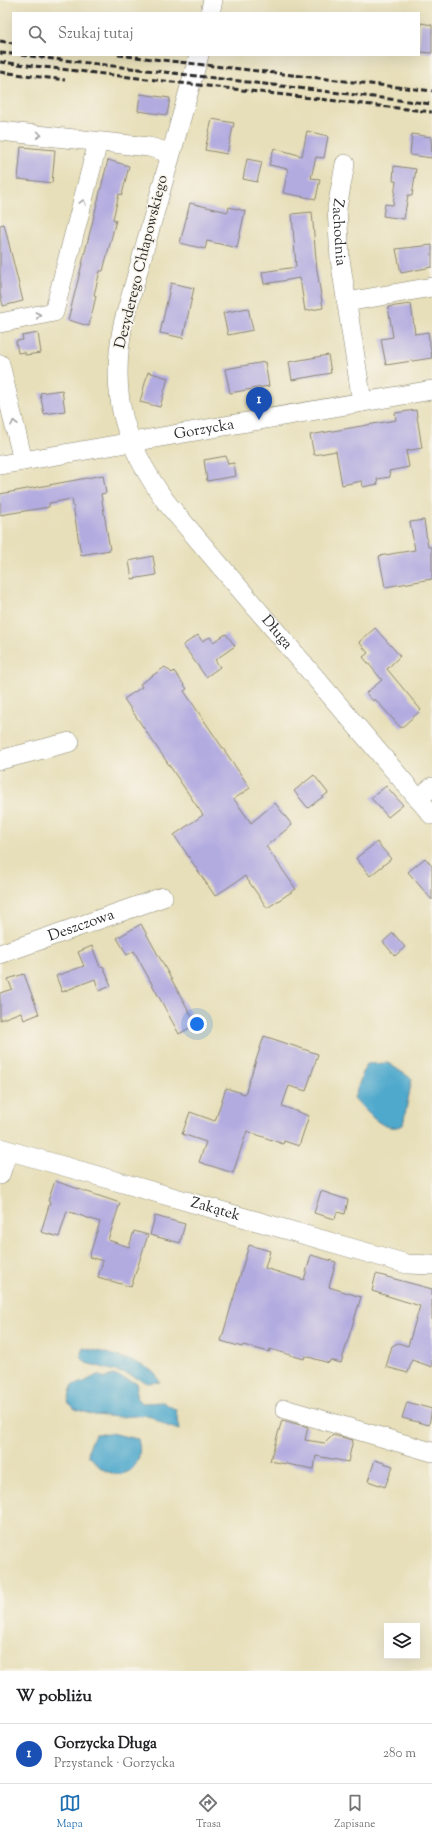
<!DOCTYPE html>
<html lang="pl">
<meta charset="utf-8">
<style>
body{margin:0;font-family:"Sorts Mill Goudy",serif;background:#f2f2f2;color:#202124}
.controls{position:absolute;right:12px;bottom:12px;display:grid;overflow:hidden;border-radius:0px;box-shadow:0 4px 16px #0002}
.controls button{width:36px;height:36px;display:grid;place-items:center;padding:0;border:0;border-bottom:1px solid #e0e0e0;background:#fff;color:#202124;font:20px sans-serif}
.you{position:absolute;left:197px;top:1024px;width:14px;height:14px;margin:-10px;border:3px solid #fff;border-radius:50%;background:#1a73e8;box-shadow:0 0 0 6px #1a73e833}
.badge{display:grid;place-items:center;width:26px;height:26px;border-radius:50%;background:#1f6fb2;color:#fff;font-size:13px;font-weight:700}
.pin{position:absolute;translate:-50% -33px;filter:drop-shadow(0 1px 2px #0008)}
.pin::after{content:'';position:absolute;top:21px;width:14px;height:12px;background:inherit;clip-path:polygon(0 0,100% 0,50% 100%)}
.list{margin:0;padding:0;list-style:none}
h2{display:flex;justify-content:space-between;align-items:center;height:52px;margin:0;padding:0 16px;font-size:17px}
h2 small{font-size:13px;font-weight:400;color:#757577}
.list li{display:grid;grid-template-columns:26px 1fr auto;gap:12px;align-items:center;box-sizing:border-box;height:60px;padding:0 16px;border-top:1px solid #e0e0e0}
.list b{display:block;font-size:15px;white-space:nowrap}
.list p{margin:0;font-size:13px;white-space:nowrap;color:#757577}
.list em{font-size:13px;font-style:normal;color:#757577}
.icon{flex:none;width:22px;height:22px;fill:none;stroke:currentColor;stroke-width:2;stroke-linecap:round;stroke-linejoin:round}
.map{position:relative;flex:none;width:432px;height:1671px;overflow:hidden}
.search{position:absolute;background:#fff;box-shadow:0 4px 16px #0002;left:12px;right:12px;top:12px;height:44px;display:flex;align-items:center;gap:10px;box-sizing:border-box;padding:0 14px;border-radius:0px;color:#757577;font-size:15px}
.sheet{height:112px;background:#fff}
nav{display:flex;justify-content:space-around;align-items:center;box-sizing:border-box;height:56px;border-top:1px solid #e0e0e0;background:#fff;font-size:11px;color:#757577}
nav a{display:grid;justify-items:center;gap:2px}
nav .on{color:#1f6fb2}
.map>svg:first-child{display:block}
</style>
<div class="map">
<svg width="432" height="1671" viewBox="0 0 432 1671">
<rect width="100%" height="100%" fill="#f7f3e8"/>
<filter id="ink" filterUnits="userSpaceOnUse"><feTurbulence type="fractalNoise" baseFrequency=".025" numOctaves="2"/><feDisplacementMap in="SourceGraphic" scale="8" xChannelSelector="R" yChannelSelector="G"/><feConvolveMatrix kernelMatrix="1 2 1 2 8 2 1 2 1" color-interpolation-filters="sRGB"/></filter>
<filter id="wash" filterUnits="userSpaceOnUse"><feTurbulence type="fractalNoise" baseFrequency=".012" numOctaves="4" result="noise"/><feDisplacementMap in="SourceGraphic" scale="16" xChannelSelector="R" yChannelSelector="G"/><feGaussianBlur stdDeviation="0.9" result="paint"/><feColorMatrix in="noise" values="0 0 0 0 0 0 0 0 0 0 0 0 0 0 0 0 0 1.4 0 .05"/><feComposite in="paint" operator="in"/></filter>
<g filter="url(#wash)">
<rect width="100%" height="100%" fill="#e7dfb9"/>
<g fill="#4fa9cc" stroke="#3d6a7c">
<path d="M388,1063L412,1079L403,1125C383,1135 367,1111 354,1098L366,1064Z"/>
<path d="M83,1348C97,1350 147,1363 155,1374C157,1376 158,1380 160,1382L148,1383L130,1375L86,1363L81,1357Z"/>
<path d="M97,1375L105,1378L113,1375L137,1383L136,1397L141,1403L163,1402L176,1410L179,1430L165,1425L149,1415L119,1417L94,1415L75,1409L68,1402L72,1385L84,1382Z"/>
<path d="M110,1433L138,1439C145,1463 128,1483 104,1470C98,1467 93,1459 88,1455L90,1443L96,1434Z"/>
</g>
<g id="blocks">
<g fill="#b2abe0">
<path d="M421,23L432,25V53L419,52Z"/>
<path d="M140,94L170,98L167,115L138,111Z"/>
<path d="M212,119L234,123L227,154L205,150Z"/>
<path d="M307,131L328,136L324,158L316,157L311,178L320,179L316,199L283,193L288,169L269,165L274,148L302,156Z"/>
<path d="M412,134L431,137L432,158L410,155Z"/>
<path d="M21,147L55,150L52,183L18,179Z"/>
<path d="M247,159L262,162L257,182L243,179Z"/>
<path d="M108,160L129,166L122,195L119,194L113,219L116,220L103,271H100L94,295L96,296L89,326L68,320Z"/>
<path d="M394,166L416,169L412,196L408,195L404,219L383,216L385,204L393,205L396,181H393Z"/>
<path d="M190,203L228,212L229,207L245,211L237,248L207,241L205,249L180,243Z"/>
<path d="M312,212L317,270L323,308L305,311L300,278L264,284L262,272L296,267L292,214Z"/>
<path d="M4,224L23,301L3,306L0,294V225Z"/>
<path d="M432,245V267L401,273L396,249Z"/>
<path d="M171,283L194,288L183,338L160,333Z"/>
<path d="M411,304L415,334L428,332L432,358L386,365L381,339L393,337L388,307Z"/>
<path d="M248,308L253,330L228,335L223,313Z"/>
<path d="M38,333L41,353L25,355V352L18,353L16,341L23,340L22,336Z"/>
<path d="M328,355L331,373L292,380L289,362Z"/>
<path d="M265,362L269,386L230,393L225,369Z"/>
<path d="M148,372L168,378L160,407L140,402Z"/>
<path d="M62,390L65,411L44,414L40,393Z"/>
<path d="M416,410L422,448L406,451L409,467L389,471L390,477L377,479L378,484L363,487L362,481L342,485L336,451L314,455L310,435L396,420L395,413Z"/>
<path d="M226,456L228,464L234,463L236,476L207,481L204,460Z"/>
<path d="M103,475L106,493L101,494L110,550L81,555L72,499L49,503V507L0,515V494Z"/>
<path d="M424,520L428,547H432V579L385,587L379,556L415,550L410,522Z"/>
<path d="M153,556L156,575L132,579L129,561Z"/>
<path d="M375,628L400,656L387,669L421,710L401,728L375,699L373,701L366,693L382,680L363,657L368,653L359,642Z"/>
<path d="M226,634L235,646L215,660L220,667L206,677L183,645L198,635L202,641L210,637L213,642Z"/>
<path d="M165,667L172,673L174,671L187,689L184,691L250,788L234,799L251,823L275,803L292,825L266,846L296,889L267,908L245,876L215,896L174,835L203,815L124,699L142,687L140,684Z"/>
<path d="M314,775L328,793L308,808L294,791Z"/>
<path d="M386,786L403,805L388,817L371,798Z"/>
<path d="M377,842L391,859L370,876L356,858Z"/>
<path d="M425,858L432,866V900L408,872Z"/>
<path d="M141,924L196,1024L179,1034L134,951L127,955L117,938Z"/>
<path d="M393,933L405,947L395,956L383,942Z"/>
<path d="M92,946L100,967L103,966L111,986L99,991L95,979L62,992L56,976L84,966L78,952Z"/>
<path d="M24,974L39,1014L24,1020L21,1012L0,1020V993L12,989L8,979Z"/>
<path d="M264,1036L318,1054L306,1091L289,1086L282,1106L309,1116L299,1146L284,1141L283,1144L247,1131L233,1173L199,1162L206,1142L182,1134L190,1112L215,1121L226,1088L245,1094Z"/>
<path d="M55,1181L120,1203L108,1240L129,1247L134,1231L148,1235L131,1287L98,1277L103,1261L89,1257L100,1222L67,1211L59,1237L41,1232L50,1202L48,1201Z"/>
<path d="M321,1191L348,1200L345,1214L337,1212L335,1219L314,1213Z"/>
<path d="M155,1216L185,1224L180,1243L150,1235Z"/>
<path d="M249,1245L270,1251L265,1268L304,1280L311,1255L336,1262L329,1287L361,1297L341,1363L330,1360L329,1363L305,1356L304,1359L270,1349L269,1352L243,1345L242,1347L221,1341Z"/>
<path d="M376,1274L432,1289V1367L412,1360L408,1373L386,1367L392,1346L398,1343L408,1346L420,1306L372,1291Z"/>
<path d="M407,1402L432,1409L429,1425L402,1418Z"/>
<path d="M282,1420L308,1427L305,1440L325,1443L333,1435L353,1440L348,1462L316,1456L314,1469L270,1461Z"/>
<path d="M375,1460L393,1466L385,1487L368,1481Z"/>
</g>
</g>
</g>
<g filter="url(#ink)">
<use href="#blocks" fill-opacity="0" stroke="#898572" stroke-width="1"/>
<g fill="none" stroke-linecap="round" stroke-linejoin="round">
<g stroke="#898572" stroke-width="20">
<g id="minor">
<path d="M210,13L213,0"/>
<path id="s1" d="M199,55L123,324C109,396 124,443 166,502L432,815"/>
<path d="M0,131L149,147L170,153"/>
<path id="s2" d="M345,164L337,208L340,259L362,402"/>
<path d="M347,302L432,287"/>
<path d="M0,323L54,312L98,142"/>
<path d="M0,364L23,461"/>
<path id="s3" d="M0,465L432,390"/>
<path d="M0,760L70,742"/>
<path d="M418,799L432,787"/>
<path id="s4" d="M0,954L163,897"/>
<path id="s5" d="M0,1148L407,1264L432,1265"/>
<path d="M0,1175L8,1151"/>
<path d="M285,1409L432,1452"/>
</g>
</g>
<use href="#minor" stroke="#fff" stroke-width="19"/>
<g stroke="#2b2b2b" stroke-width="3" stroke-dasharray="6 3" stroke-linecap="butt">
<path d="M0,41L13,43"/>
<path d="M0,53L13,54"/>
<path d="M21,55L432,104"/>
<path d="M118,55L432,91"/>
<path d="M0,62L432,112"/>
<path d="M0,72L65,80"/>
</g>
</g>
<defs><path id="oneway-chevron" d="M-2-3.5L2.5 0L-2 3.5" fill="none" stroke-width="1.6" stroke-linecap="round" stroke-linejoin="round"/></defs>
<g stroke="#a0a0a0">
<use href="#oneway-chevron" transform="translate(39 135) rotate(7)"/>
<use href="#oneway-chevron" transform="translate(83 202) rotate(-75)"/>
<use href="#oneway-chevron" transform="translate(38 315) rotate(-12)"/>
<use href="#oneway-chevron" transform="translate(14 423) rotate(-103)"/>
</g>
</g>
<g text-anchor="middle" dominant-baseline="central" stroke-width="3" stroke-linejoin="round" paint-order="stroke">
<g font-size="15" fill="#2b2b2b" stroke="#f7f3e8">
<text stroke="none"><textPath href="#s2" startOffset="69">Zachodnia</textPath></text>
<text transform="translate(142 262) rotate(-76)">Dezyderego Chłapowskiego</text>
<text stroke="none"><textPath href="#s3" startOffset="207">Gorzycka</textPath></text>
<text stroke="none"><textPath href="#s1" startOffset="640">Długa</textPath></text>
<text stroke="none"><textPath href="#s4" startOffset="86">Deszczowa</textPath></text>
<text stroke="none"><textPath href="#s5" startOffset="224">Zakątek</textPath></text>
</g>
</g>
</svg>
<div class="controls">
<button><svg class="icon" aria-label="layers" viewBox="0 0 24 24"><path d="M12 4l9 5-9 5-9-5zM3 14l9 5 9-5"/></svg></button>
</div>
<div class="you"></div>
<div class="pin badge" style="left:259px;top:420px;background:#1a4fb4">1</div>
<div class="search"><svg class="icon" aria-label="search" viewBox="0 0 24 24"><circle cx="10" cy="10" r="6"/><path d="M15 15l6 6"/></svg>Szukaj tutaj</div>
</div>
<section class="sheet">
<h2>W pobliżu<small></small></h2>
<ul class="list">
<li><span class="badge" style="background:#1a4fb4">1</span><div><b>Gorzycka Długa</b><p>Przystanek · Gorzycka</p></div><em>280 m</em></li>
</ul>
</section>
<nav>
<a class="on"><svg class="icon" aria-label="map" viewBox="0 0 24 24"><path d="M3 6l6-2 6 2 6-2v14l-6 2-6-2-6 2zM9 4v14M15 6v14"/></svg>Mapa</a>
<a><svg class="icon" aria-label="directions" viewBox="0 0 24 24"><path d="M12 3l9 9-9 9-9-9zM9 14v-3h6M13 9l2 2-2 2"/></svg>Trasa</a>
<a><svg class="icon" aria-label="saved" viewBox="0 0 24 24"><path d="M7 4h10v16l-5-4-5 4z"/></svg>Zapisane</a>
</nav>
